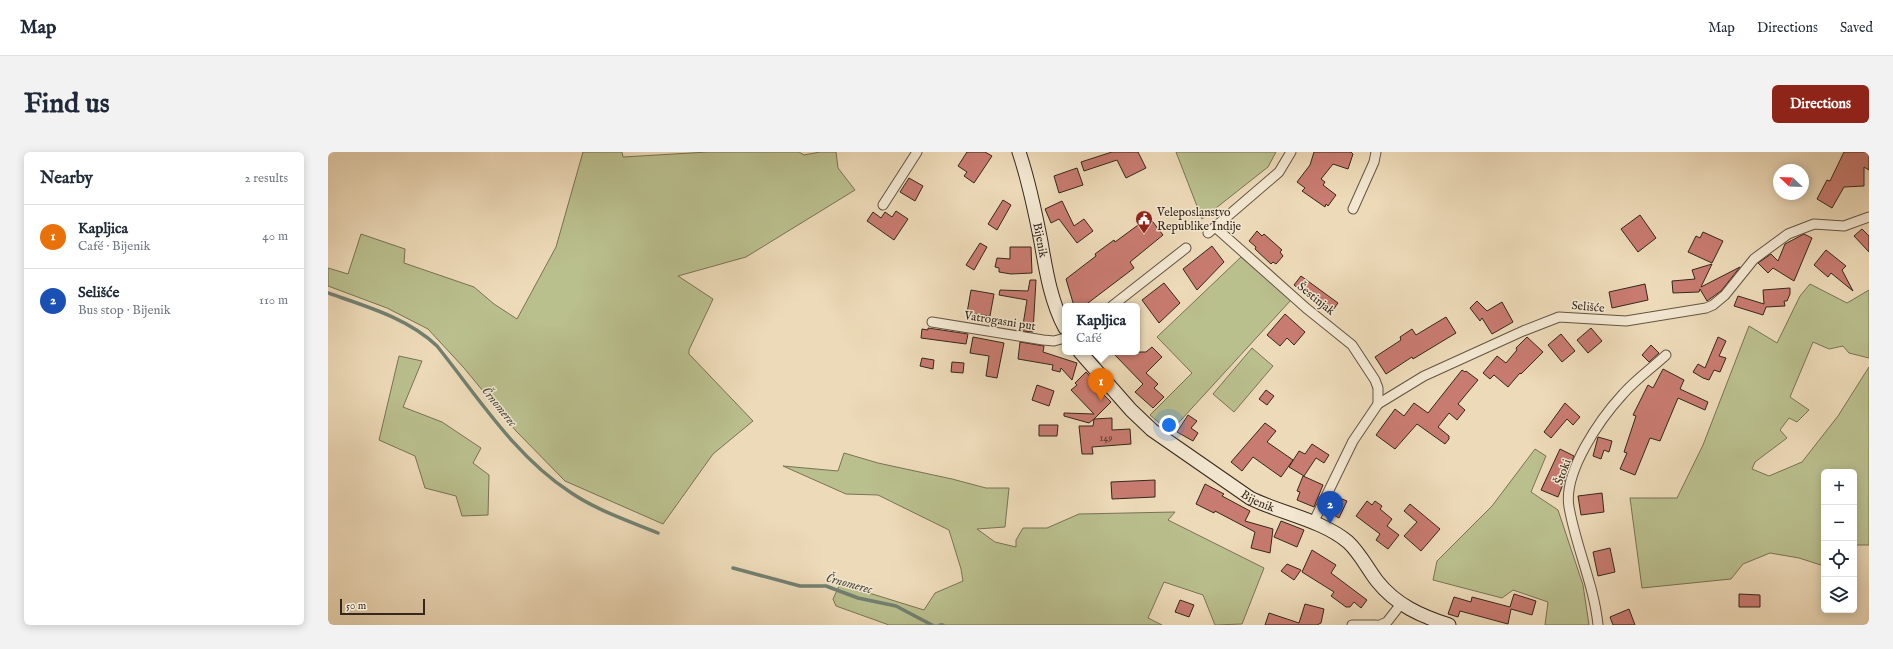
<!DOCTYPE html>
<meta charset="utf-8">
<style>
body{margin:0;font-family:"IM FELL English",serif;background:#f2f2f3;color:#1f2937}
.controls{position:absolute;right:12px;bottom:12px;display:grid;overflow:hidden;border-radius:6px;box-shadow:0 2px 10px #0003}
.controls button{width:36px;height:36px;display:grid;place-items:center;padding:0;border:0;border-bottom:1px solid #e0e1e3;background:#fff;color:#1f2937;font:20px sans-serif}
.compass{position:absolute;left:1445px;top:12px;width:36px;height:36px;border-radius:50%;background:#fff;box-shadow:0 2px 10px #0003;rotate:293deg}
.scale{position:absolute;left:12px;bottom:10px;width:85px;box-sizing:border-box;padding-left:4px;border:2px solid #36271c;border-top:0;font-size:11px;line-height:14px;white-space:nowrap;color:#36271c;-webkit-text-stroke:3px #f3e7d1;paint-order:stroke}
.you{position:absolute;left:841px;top:273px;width:14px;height:14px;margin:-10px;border:3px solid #fff;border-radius:50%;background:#1a73e8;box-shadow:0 0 0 6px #1a73e833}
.badge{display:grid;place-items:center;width:26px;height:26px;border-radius:50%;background:#8f2418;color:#fff;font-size:13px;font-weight:700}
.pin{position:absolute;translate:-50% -33px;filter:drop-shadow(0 1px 2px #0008)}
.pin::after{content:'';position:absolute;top:21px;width:14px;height:12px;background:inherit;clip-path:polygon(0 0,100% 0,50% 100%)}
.popup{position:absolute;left:734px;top:151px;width:78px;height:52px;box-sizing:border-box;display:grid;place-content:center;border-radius:6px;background:#fff;filter:drop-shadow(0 1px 3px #0005);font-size:13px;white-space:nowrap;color:#747a83}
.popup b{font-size:15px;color:#1f2937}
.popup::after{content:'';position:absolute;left:50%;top:100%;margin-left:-8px;border:8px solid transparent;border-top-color:#fff}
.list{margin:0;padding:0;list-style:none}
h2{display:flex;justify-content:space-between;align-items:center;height:52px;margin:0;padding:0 16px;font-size:17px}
h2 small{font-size:13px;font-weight:400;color:#747a83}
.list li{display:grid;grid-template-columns:26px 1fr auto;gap:12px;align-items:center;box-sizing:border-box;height:64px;padding:0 16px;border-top:1px solid #e0e1e3}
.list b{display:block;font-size:15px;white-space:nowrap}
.list p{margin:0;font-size:13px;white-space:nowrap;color:#747a83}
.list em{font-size:13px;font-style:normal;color:#747a83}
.icon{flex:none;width:22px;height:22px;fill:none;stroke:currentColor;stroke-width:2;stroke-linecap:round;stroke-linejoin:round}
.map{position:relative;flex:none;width:1541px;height:473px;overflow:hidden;border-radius:6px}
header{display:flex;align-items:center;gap:24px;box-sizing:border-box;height:56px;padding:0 20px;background:#fff;border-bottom:1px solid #e0e1e3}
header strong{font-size:19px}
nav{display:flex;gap:22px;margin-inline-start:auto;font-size:14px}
.intro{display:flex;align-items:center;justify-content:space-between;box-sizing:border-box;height:96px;padding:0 24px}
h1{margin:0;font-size:28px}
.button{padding:10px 18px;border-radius:6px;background:#8f2418;color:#fff;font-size:14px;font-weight:700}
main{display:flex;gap:24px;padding:0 24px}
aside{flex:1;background:#fff;border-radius:6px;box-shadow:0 2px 10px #0003}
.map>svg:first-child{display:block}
</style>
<header>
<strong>Map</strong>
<nav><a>Map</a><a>Directions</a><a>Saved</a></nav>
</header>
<div class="intro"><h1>Find us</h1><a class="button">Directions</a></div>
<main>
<aside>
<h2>Nearby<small>2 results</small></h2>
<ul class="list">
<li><span class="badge" style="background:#e8710a">1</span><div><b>Kapljica</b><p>Café · Bijenik</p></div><em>40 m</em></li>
<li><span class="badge" style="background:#1a4fb4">2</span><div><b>Selišće</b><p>Bus stop · Bijenik</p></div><em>110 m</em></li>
</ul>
</aside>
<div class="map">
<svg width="1541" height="473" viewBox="0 0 1541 473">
<rect width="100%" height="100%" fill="#eddab8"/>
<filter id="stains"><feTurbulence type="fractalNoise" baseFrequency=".005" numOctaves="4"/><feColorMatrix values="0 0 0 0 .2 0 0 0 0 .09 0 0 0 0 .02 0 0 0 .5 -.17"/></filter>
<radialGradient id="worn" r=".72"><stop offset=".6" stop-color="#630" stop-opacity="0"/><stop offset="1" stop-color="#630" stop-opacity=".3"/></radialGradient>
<g fill="#babf8e" stroke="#787355">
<path d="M255,0H294L295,5L380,0H471L476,3L492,0H508L510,16L527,38L418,105L350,124L385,147L361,198V202L425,269L385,302L335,372L237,329L188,279L136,216L100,177L59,156L0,134V116L20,122L33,82L77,97L76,111L146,135L166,152L189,167L228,95Z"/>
<path d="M848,0H948L940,15L874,67Z"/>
<path d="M913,105L963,148L842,280L822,263L864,221L829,185Z"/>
<path d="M1482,132L1519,151L1541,138V206L1521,201L1515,194L1501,197L1485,190L1462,245L1481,258L1469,270L1461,266L1452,278L1459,286L1427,310L1424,317L1441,324L1474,310L1510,264L1541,215V393H1526V320H1496V414L1471,406L1442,401L1415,412L1403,427L1314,436L1302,346H1349L1375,293L1421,174L1449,191L1472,144Z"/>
<path d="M924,196L945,214L906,260L885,242Z"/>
<path d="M71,204L94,209L75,255L114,270L153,296L145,311L161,323L160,363L134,364L128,344L97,336L87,304L51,288Z"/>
<path d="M1207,297L1218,304L1203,340L1230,358L1255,433L1261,473H1217L1220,450L1185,438L1174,446L1105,428L1109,409L1164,354Z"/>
<path d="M516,301L550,311L624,327L658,336H681L677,375L649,377L667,390L688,395V388L695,376H719L751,362L847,360L840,368L936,416L914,472L887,473L875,443L836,430L820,466L834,473H561L508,454L505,447L512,432L596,458L607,441L635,429L633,417L621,378L550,343L518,342L455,314L510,319Z"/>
</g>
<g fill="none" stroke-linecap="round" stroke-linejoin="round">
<g stroke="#728071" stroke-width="3.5">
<path d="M0,141C37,154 80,166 109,194C150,245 187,304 242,340C268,358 301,369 330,381"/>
<path d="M405,416L472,434H498L530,446L568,454L604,473"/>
<path d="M612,473H615"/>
</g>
</g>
<g fill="#c87b70" stroke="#36271c">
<path d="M639,0H657L664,4L646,31L636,24L639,20L630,14Z"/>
<path d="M784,0H810L818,16L798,26L789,8L756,19L753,10Z"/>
<path d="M986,0H1023L1025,2L1020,17L1005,12L993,27L997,30L995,33L1008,43L1000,54L998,52L997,55L974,39L977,36L969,30L982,13Z"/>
<path d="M1516,0H1541V18L1536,15V34L1516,35L1504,56L1489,47L1499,28L1502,29Z"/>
<path d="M749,16L755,33L731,41L726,24Z"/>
<path d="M581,26L595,34L587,49L572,40Z"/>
<path d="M675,48L683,53L669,78L660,72Z"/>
<path d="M734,49L746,74L756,67L765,79L749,91L731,67L723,71L717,57Z"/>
<path d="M568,59L580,67L566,88L539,69L545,60L553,66L557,60L564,65Z"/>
<path d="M1312,63L1328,86L1310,100L1293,77Z"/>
<path d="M821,65L835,83L802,110L806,116L756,154H746L738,127L768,104L767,102L786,88L787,90Z"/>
<path d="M1534,77L1541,84V100L1526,84Z"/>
<path d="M929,79L934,84L936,82L954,98L952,100L955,104L948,112L945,110L943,112L927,97L928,95L921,89Z"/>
<path d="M1375,80L1395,89L1384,111L1360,100L1368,84L1372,86Z"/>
<path d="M1476,82L1484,86L1466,129L1445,116L1440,121L1430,111L1443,102L1450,109L1457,92Z"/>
<path d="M652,91L659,95L646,118L638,113Z"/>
<path d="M884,94L896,110L869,138L855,117Z"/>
<path d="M682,95H703L704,121L683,122L671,120V116L667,115L669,106L682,107Z"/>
<path d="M1498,98L1518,114L1514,118L1525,139L1503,121L1500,125L1486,113Z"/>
<path d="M1384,112L1373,135L1412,115L1393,139L1379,149L1372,137L1371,140L1345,141L1344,129L1367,127L1364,118Z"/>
<path d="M973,124L1010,151L1002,162L966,133Z"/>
<path d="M702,128H708L705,180L694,179L699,148L671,143L672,138L700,139Z"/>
<path d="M836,131L852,151L831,171L814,148Z"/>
<path d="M1317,132L1320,148L1284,156L1281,140Z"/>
<path d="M1462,136V142L1459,149H1456L1457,154L1438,155L1435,163L1406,154L1410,144L1436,152L1435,138Z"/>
<path d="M643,138L666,142L662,164L639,161Z"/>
<path d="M1149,149L1159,159L1174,150L1185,170L1164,182L1154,166L1152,169L1142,156Z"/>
<path d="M957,162L977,180L966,193L959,186L952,194L939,183Z"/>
<path d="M1118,165L1128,181L1085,207L1084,205L1058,222L1047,205L1073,188L1072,185L1084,177L1088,183Z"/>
<path d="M600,176L640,182L638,192L593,186L594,177L600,178Z"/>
<path d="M1263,176L1274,189L1260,201L1249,188Z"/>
<path d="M1233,182L1247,199L1234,210L1220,193Z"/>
<path d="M645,185L676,191L669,226L658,224L661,204L642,201Z"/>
<path d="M1199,185L1215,200L1193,222L1192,221L1180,235L1166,223L1162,227L1155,221L1169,204L1178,211L1189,198L1188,196Z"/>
<path d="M1390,185L1398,189L1391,204L1398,206L1392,220L1386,218L1381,228L1375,226L1365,220L1370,212L1377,216Z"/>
<path d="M692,190L716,194L715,200L749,211L744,228L733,216L732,220L724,218L725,213L690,207Z"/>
<path d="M1323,193L1331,201L1321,210L1314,203Z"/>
<path d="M824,195L834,205L818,221L830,232L826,236L836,245L825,256L807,240L815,232L784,200H818Z"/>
<path d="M594,206L606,208L605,217L592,214Z"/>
<path d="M624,210L636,211L635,221L623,220Z"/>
<path d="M1335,217L1356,228L1352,237L1380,250L1377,258L1350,246L1332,289L1322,286L1307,323L1292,317L1299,301L1296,300L1308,264L1305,263L1320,233L1325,236Z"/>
<path d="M1134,218L1137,220L1138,219L1150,228L1130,252L1137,258L1129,268L1121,261L1110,275L1121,284V287L1117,292L1089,272L1067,297L1048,283L1067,257L1076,264L1086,251L1100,261Z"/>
<path d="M758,220L769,232L767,234L783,250L766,267L784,266V278L802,277L803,292L764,295L765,302H754L751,274H765L766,267L761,271L736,264V261L766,262L743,238L749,233L747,231Z"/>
<path d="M709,233L726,239L721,254L704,248Z"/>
<path d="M938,238L946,244L939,253L931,247Z"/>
<path d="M1237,251L1252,265L1245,273L1239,267L1223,286L1216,280Z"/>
<path d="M860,263L869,269L863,276L870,281L865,289L849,280Z"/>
<path d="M937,271L948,279L939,290L965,308L953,325L925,305L914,319L903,310Z"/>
<path d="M711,273H730L729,284H711Z"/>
<path d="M1270,285L1284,289L1281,300L1276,298L1273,307L1265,304Z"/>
<path d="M984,292L1001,303L996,311L988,306L976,324L961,315L971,299L977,302Z"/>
<path d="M1232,297L1246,304L1230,345L1213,338Z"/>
<path d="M975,324L995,333L986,355L969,348L972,340L969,339Z"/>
<path d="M827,328V345L784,347L783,330Z"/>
<path d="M877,332L896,342L894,344L922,359L917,369L945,377L942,401L923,396L927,380L887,359L886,361L868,352Z"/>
<path d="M1274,341L1276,360L1253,363L1250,344Z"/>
<path d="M1009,345L1019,349L1011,366L1002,361Z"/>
<path d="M1039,349L1044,353L1047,349L1054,354L1052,357L1064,367L1059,374L1071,383L1060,397L1048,388L1052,382L1028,364Z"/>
<path d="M1082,352L1112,377L1093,399L1076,384L1089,370L1076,359Z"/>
<path d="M953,369L976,378L969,395L946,385Z"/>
<path d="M1282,396L1287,420L1270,424L1265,400Z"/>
<path d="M984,398L1008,413L1003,421L1039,448L1033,456L1026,450L1022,455H1018L1003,444L1006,440L974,420Z"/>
<path d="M959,412L973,418L966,428L953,419Z"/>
<path d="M1186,442L1208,449L1204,463L1183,457L1180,472L1132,459L1130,465L1120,462L1126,445L1143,450L1144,445L1182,455Z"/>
<path d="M1411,442L1432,443V455H1411Z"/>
<path d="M852,448L866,453L861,465L847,460Z"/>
<path d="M977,452L996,457L993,471L989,473H937L941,461L971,471Z"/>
<path d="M1301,457L1307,473H1285L1282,465Z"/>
</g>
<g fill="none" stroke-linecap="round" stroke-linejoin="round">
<g stroke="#645443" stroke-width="11">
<g id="street">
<path d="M555,53L589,0"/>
<path d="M1025,57L1046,10L1048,0"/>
<path d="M887,75L978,156L1024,193L1047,228L1050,236V252"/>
<path d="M880,81L951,20L963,0"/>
<path d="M784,154L858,96"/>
<path d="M604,170L715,188L726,189L737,186"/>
<path d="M985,371L1025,289L1050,252L1096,224L1195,179L1231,165L1298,169L1378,156L1385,153L1397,143L1426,107L1460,82L1486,72L1516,74L1541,65"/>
<path d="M1024,473H1048"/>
<path d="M1052,473L1059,470L1073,452"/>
<path d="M1270,473C1266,433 1248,395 1241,355C1235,320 1272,267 1295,242C1307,228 1324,216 1338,203"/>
</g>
</g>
<g stroke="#36271c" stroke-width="15">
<g id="secondary">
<path id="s1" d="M691,0C701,30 707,59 713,90C718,119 723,150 737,176"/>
<path id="s2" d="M752,200L803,258L824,278L922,346C952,361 994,368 1020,390C1032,401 1039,416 1049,429C1068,453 1093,464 1121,473"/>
</g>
</g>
<use href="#street" stroke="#f3e7d1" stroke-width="9"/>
<use href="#secondary" stroke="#f3e7d1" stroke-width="13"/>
</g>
<defs>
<g id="civic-pin" transform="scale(0.9)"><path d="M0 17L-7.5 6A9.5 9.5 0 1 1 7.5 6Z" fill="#8f2418" stroke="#f3e7d1"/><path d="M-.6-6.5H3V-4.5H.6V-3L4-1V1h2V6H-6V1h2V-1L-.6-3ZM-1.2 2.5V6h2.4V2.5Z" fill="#fff"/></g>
</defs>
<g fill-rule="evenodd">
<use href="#civic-pin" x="816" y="67"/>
</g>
<g text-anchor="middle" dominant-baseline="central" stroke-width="3" stroke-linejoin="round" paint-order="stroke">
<g font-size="10" fill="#5a3c31">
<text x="778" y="286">149</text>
</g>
<g font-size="12" fill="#36271c" stroke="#f3e7d1" text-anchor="start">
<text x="829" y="60">Veleposlanstvo<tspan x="829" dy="14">Republike Indije</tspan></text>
</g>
<g font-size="12" fill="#36271c" stroke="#f3e7d1">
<text stroke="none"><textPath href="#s1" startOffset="91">Bijenik</textPath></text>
<text transform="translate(988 147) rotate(39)">Šestinjak</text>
<text transform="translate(1260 155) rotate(5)">Selišće</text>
<text transform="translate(672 169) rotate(9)">Vatrogasni put</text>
<text transform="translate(1235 320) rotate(-70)">Štoki</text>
<text stroke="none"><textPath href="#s2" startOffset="234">Bijenik</textPath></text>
</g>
<g font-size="13" font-style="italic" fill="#4f4c40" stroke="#f3e7d1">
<text transform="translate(171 255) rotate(51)">Črnomerec</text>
<text transform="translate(521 432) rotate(15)">Črnomerec</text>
</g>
</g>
<rect width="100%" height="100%" filter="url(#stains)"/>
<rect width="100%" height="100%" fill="url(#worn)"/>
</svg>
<div class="controls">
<button>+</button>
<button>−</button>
<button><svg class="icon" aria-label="locate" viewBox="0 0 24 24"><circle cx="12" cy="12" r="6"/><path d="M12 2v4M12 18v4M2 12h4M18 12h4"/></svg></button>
<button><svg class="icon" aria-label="layers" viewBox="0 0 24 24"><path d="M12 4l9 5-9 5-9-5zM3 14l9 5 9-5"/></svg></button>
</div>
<svg class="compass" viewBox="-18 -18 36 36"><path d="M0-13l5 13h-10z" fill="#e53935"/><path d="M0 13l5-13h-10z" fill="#747a83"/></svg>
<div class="scale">50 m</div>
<div class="you"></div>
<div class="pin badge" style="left:773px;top:249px;background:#e8710a">1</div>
<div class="popup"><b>Kapljica</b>Café</div>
<div class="pin badge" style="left:1002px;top:372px;background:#1a4fb4">2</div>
</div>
</main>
